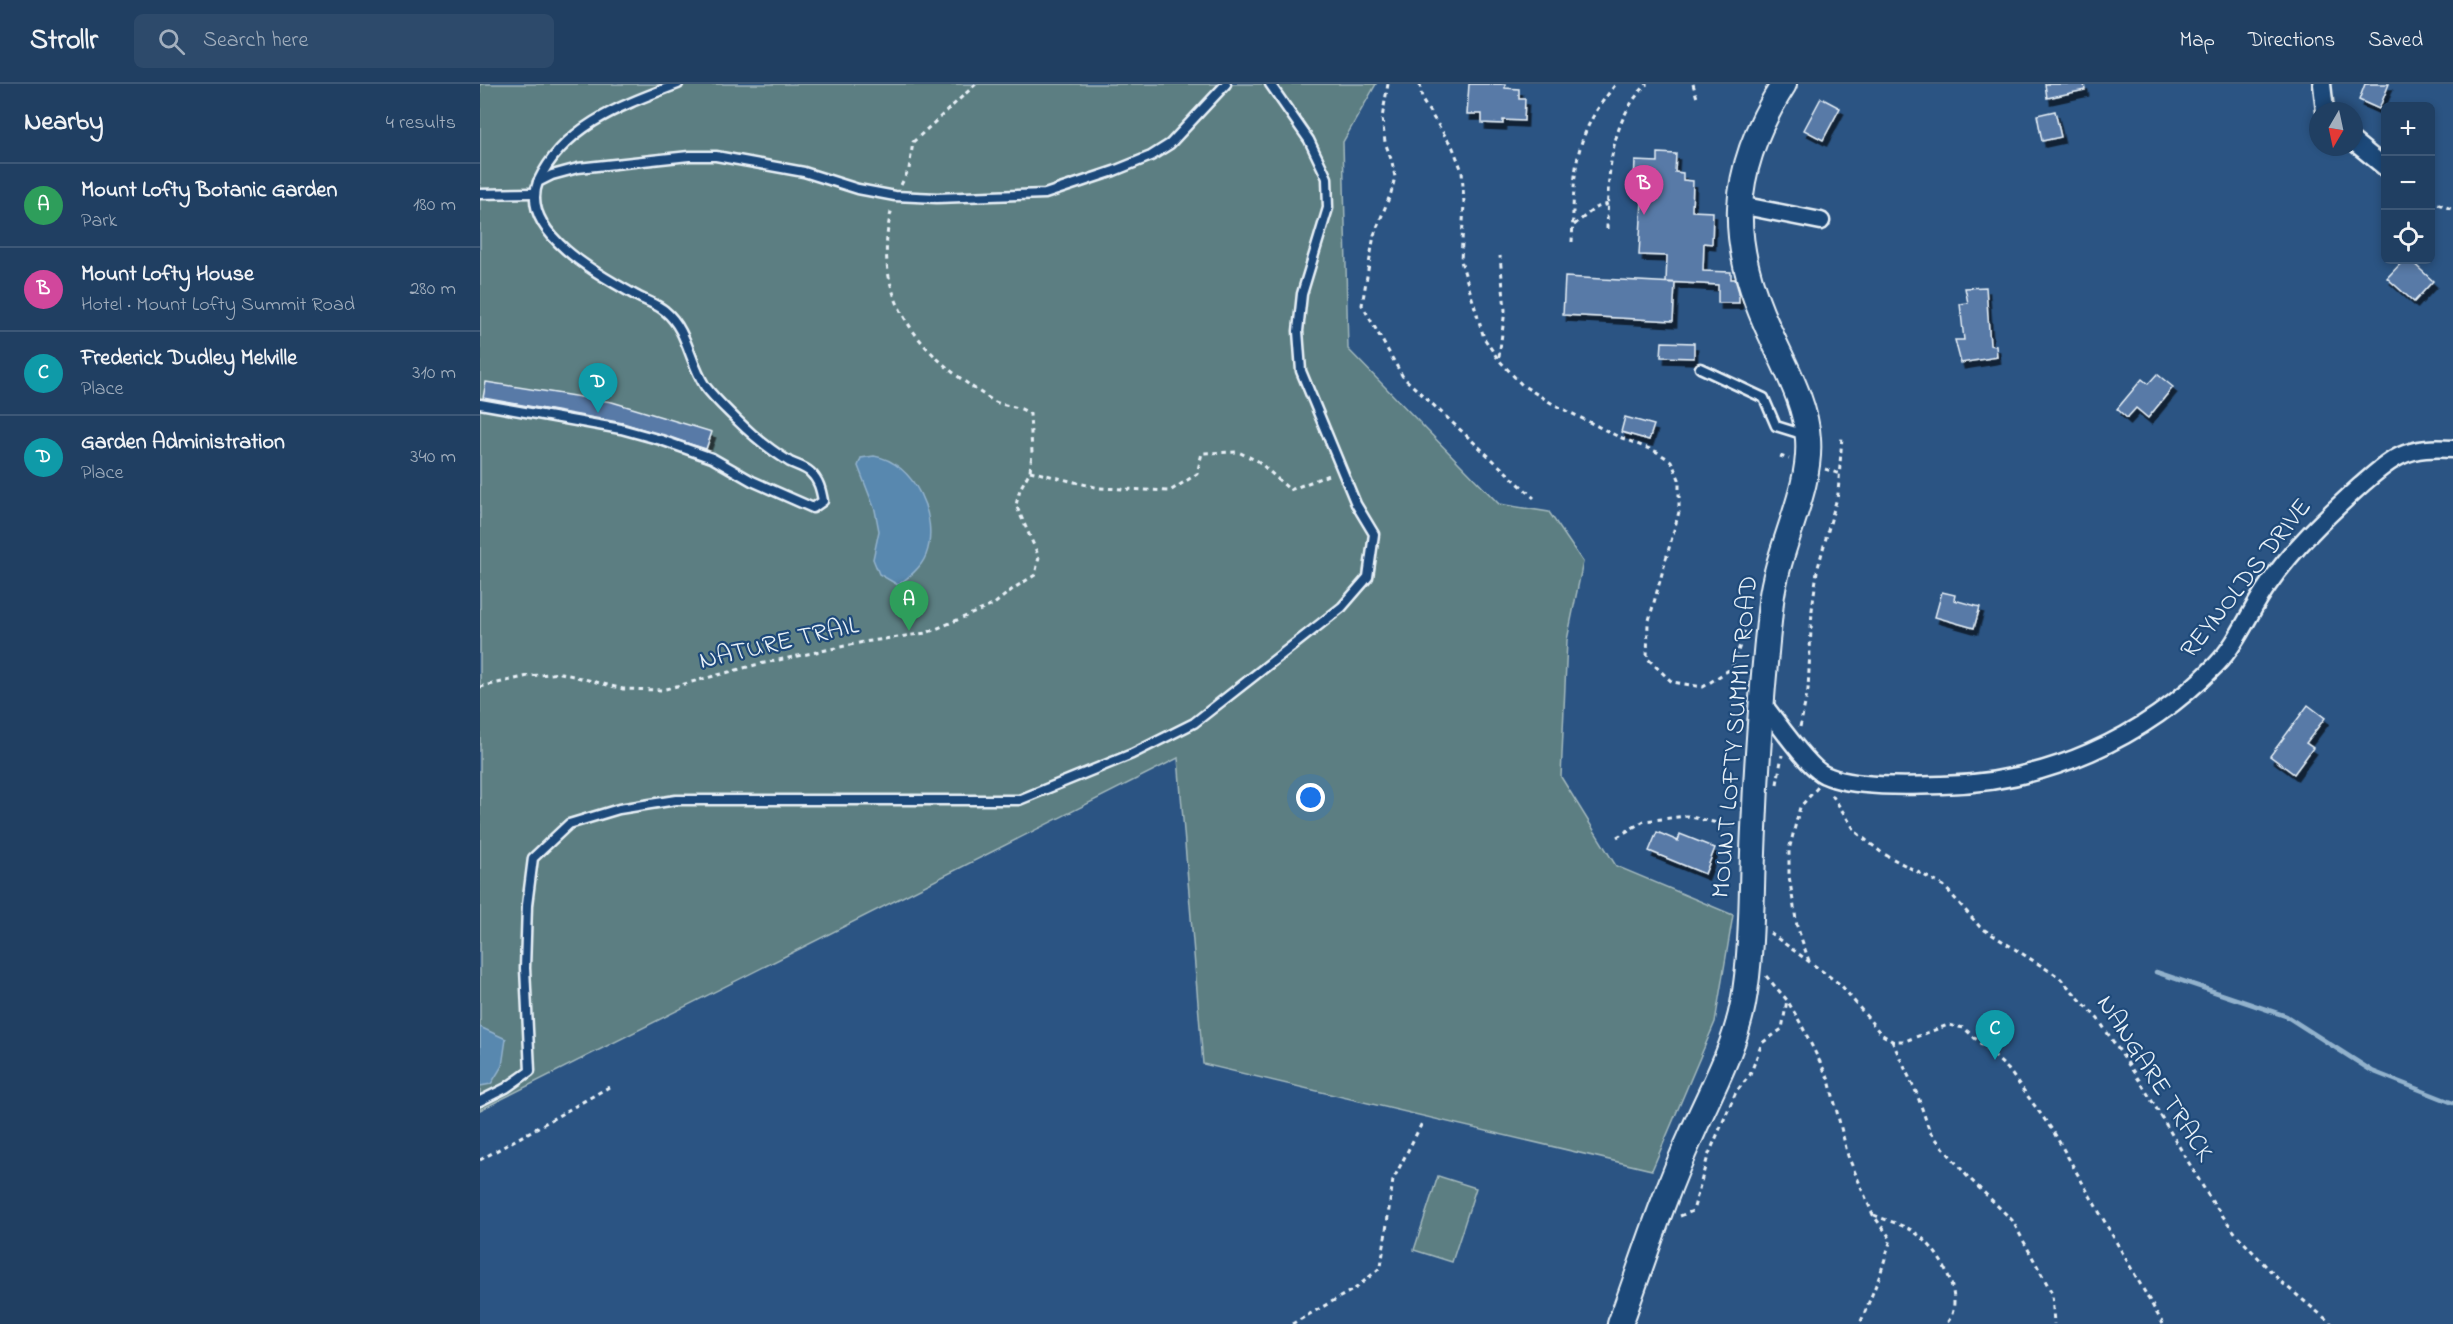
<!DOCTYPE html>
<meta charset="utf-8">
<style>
body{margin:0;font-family:"Indie Flower",sans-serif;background:#2d4a6b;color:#f1f3f6}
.controls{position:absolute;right:18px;top:18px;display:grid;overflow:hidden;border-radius:9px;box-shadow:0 3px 9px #0003}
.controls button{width:54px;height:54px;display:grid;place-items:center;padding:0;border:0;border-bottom:2px solid #3d5877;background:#203f62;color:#f1f3f6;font:30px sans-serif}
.compass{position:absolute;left:1829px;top:18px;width:54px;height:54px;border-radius:50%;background:#203f62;box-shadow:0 3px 9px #0003;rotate:189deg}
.you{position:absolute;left:831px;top:714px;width:21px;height:21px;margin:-15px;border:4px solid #fff;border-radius:50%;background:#1a73e8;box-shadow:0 0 0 9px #1a73e833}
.badge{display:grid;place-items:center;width:39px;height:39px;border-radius:50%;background:#8abfa5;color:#fff;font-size:20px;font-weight:700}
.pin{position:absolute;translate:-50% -50px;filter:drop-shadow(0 2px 3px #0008)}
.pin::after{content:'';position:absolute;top:32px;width:21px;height:18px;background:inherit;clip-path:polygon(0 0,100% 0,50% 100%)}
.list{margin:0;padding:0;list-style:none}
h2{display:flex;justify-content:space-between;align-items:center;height:78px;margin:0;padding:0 24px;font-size:26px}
h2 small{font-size:20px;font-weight:400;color:#a2afbe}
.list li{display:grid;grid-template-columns:39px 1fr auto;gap:18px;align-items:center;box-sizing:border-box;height:84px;padding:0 24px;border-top:2px solid #3d5877}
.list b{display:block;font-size:22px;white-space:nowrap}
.list p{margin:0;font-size:20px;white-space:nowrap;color:#a2afbe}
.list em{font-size:20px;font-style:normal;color:#a2afbe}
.icon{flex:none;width:33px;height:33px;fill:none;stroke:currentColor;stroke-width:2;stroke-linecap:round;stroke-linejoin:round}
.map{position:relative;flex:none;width:1973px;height:1240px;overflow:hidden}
header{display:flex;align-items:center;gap:36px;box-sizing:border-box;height:84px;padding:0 30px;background:#203f62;border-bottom:2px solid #3d5877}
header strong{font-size:28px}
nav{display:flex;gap:33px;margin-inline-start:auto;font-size:21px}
.search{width:420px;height:54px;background:#2d4a6b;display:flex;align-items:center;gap:15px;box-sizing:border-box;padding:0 21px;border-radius:9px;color:#a2afbe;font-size:22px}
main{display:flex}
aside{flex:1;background:#203f62}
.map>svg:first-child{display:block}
</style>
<header>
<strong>Strollr</strong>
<div class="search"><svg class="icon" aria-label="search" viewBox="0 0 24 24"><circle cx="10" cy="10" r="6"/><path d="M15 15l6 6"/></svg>Search here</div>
<nav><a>Map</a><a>Directions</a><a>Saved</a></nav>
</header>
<main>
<aside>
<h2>Nearby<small>4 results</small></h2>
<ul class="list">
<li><span class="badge" style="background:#2e9e5b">A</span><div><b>Mount Lofty Botanic Garden</b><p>Park</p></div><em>180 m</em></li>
<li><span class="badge" style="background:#d1479c">B</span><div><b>Mount Lofty House</b><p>Hotel · Mount Lofty Summit Road</p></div><em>280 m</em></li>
<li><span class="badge" style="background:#0f9aa8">C</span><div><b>Frederick Dudley Melville</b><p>Place</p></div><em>310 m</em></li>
<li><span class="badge" style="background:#0f9aa8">D</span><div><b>Garden Administration</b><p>Place</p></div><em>340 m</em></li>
</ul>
</aside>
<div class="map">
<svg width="1973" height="1240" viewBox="0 0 1973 1240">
<defs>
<filter id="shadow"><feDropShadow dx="3.5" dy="6" stdDeviation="0" flood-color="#0009"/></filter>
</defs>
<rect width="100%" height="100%" fill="#2b5483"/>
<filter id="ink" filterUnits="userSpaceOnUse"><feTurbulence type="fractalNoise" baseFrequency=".0167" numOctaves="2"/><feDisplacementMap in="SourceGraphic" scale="12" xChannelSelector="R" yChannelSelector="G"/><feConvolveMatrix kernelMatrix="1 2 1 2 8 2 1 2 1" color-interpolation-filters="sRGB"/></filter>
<g filter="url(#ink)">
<g fill="#5c7e82" stroke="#a2b8bd" stroke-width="1.5">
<path d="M0,0H896L863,58L868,265L1019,420L1069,428L1103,478L1087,556L1081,693L1136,782L1253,831L1235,938L1172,1086L723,980L698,674L0,1026Z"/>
<path d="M958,1092L996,1104L972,1178L934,1166Z"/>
</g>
<g fill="#5988af" stroke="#92b2cc" stroke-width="1.5">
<path d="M394,372C434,378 460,434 446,471C441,484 429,493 418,501L399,490L393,475L399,447L395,426L378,382L381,374Z"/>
<path d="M0,943L26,955L22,982L11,1000L0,1002Z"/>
</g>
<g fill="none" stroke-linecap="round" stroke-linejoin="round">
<path stroke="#92b2cc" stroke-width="4.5" d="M1676,888L1806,932L1892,987L1973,1019"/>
</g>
<g fill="#597aa7" stroke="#e8f1f8" stroke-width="1.5" filter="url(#shadow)">
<path d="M989,0H1025V4L1039,5V15H1045L1044,37L1023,36V40L1002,39V30H987Z"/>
<path d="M1565,0H1604L1605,6L1567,14Z"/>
<path d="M1885,0H1909L1899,25L1879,16Z"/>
<path d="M1341,14L1360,24L1343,56L1324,46Z"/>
<path d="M1575,27L1581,53L1562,57L1557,31Z"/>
<path d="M1178,69L1196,70L1195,88L1203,89V96L1213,97L1212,127L1233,128L1232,160L1224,159L1223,187L1251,188V195H1255L1259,208V219H1238V201L1186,198L1187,172L1159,171L1163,98H1154L1155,77L1178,78Z"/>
<path d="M1924,176H1930L1953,197L1934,218L1907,194Z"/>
<path d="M1085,193L1195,199L1193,237L1083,231Z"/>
<path d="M1506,203L1510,261L1516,262L1517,273L1481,279L1475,256H1484L1480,220L1488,219L1485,204Z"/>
<path d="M1182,258L1214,259V274L1181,273Z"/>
<path d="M1677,290L1693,303L1668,334L1656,324L1647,334L1637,325L1662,295L1668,300Z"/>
<path d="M6,298L132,318L232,348L226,365L143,339L3,314Z"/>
<path d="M1145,333L1174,341L1169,356L1141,348Z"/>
<path d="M1462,508L1475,511L1474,516L1500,523L1494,544L1455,533Z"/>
<path d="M1828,621L1845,634L1826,659L1833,664L1814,690L1790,672Z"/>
<path d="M1177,748L1198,757L1200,750L1235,764L1225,790L1169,767Z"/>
</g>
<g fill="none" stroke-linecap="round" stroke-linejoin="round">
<g stroke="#e8f1f8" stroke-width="13">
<g id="service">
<path d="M58,98C84,41 143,21 198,0"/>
<path d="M0,110L53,109"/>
<path d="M1220,284L1284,314L1296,342L1325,351"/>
<path d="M0,320L141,345L181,356L232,374L272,397L333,424L343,417C341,406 339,396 330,388C325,383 316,381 310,378C290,366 273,352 256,335C246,325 234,314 225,302C209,278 208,246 185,227C177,220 166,217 157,212C122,193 38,148 58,98L72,91L98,84L209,72H236L324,88L378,105L415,112L457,114L565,110L634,87L671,72L690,60L746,0"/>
<path d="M0,1017L26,1004L50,987L45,884L47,821L53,774L89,740L139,725L196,716H539L652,670L714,639L862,523L888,493L894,450L876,420L821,287L818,247L822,210L848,124L847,94L829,56L790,0"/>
</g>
</g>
<g stroke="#e8f1f8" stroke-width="21">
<g id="minor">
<path d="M1842,0L1845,27"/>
<path d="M1874,58L1906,84"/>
<path d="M1260,121L1341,137"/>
<path d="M1283,620C1296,636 1328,684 1345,691C1373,704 1431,702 1462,701C1565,699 1664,655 1736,581C1759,557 1769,528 1788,501C1813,464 1847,432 1880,402C1892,392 1905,379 1920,372C1937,364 1953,364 1973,365"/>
</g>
</g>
<g stroke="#e8f1f8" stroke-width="28">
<path id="secondary" d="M1140,1240C1163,1177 1183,1113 1211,1052C1230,1008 1254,967 1263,920C1273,866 1271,800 1274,745C1277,669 1283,593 1291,518C1297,465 1332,405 1328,355C1326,319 1305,283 1291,251C1247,158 1248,88 1304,0"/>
</g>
<g stroke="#e8f1f8" stroke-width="3" stroke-dasharray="4.5 4.5" stroke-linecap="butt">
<path d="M908,0L902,34L905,58L912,78L915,93L911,109L894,151L882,221L923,293L1054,414"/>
<path d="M940,0L942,16L973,64L982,87L984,119L981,177L1004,254L1018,275L1042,301L1073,320L1137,352L1177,368L1191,377L1199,395V428L1168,540L1167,574L1192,598L1223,603L1252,584L1265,547"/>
<path d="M1213,0L1217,14"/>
<path d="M421,101L429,85L433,58L496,0"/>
<path d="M1950,116L1973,126"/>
<path d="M1094,141L1115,124L1128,120"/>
<path d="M1127,145C1128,94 1128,38 1167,0"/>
<path d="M1092,158C1094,123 1091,80 1106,47C1113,30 1124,15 1136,0"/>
<path d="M1019,273L1025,226L1020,172"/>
<path d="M1300,372L1309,375"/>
<path d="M1345,385L1360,390"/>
<path d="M550,387L619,404L690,407L717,390L722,369L758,368L778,377L810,406L851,390"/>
<path d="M0,603L48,592L81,589L143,605L182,606L275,581L384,558L446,549L513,521L534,504L555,491L559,473L536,421L540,405L550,387L552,369L550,330C537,320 525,324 512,316C440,271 389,214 412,124"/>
<path d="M1320,643L1328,606L1332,526L1337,487L1358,410L1362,352"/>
<path d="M1297,700L1302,671"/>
<path d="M1352,711L1376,748L1402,769L1464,802L1500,843L1579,893L1618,935L1663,1002L1731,1116L1756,1150L1800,1197L1852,1240"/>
<path d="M1137,753L1164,737L1207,732L1255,743"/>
<path d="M1290,849L1361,901L1401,950L1412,957H1425L1468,941L1484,944L1528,985L1573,1047L1683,1240"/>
<path d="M1329,877L1317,842L1309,792V766L1320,723L1338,703"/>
<path d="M1286,892L1307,916L1321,940L1349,996L1368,1072L1393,1131L1411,1155L1400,1191L1380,1240"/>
<path d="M1412,957L1437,1010L1450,1048L1487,1092L1532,1136L1572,1209L1574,1240"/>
<path d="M0,1076L129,1003"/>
<path d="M1394,1131C1407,1137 1426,1141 1437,1150C1460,1166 1488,1216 1466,1240"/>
<path d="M1200,1132L1213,1127L1228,1072L1256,1008L1270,991L1282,959L1302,945L1307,916"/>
<path d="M812,1240L876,1204L901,1183L913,1096L943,1037"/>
</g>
<use href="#service" stroke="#1f4a7a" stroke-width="8"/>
<use href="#minor" stroke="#1f4a7a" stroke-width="16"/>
<use href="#secondary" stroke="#1f4a7a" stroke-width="24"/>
</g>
</g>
<g text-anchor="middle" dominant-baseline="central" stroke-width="4.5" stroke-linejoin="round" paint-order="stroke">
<g font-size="26" fill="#e8f1f8" stroke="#1f4a7a">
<text transform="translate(1767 495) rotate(-52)">REYNOLDS DRIVE</text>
<text transform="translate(299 560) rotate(-13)">NATURE TRAIL</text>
<text transform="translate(1256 653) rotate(-85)">MOUNT LOFTY SUMMIT ROAD</text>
<text transform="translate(1674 995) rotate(57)">NANGARE TRACK</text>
</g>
</g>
</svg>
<div class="controls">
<button>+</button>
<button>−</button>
<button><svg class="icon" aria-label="locate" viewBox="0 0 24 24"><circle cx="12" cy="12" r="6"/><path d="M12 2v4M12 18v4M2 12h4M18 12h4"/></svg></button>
</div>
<svg class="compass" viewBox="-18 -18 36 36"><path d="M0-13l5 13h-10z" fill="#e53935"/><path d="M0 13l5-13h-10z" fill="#a2afbe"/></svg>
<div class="you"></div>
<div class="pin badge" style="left:429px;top:547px;background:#2e9e5b">A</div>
<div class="pin badge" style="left:1164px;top:131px;background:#d1479c">B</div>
<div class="pin badge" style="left:1515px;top:976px;background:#0f9aa8">C</div>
<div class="pin badge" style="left:118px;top:329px;background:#0f9aa8">D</div>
</div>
</main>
